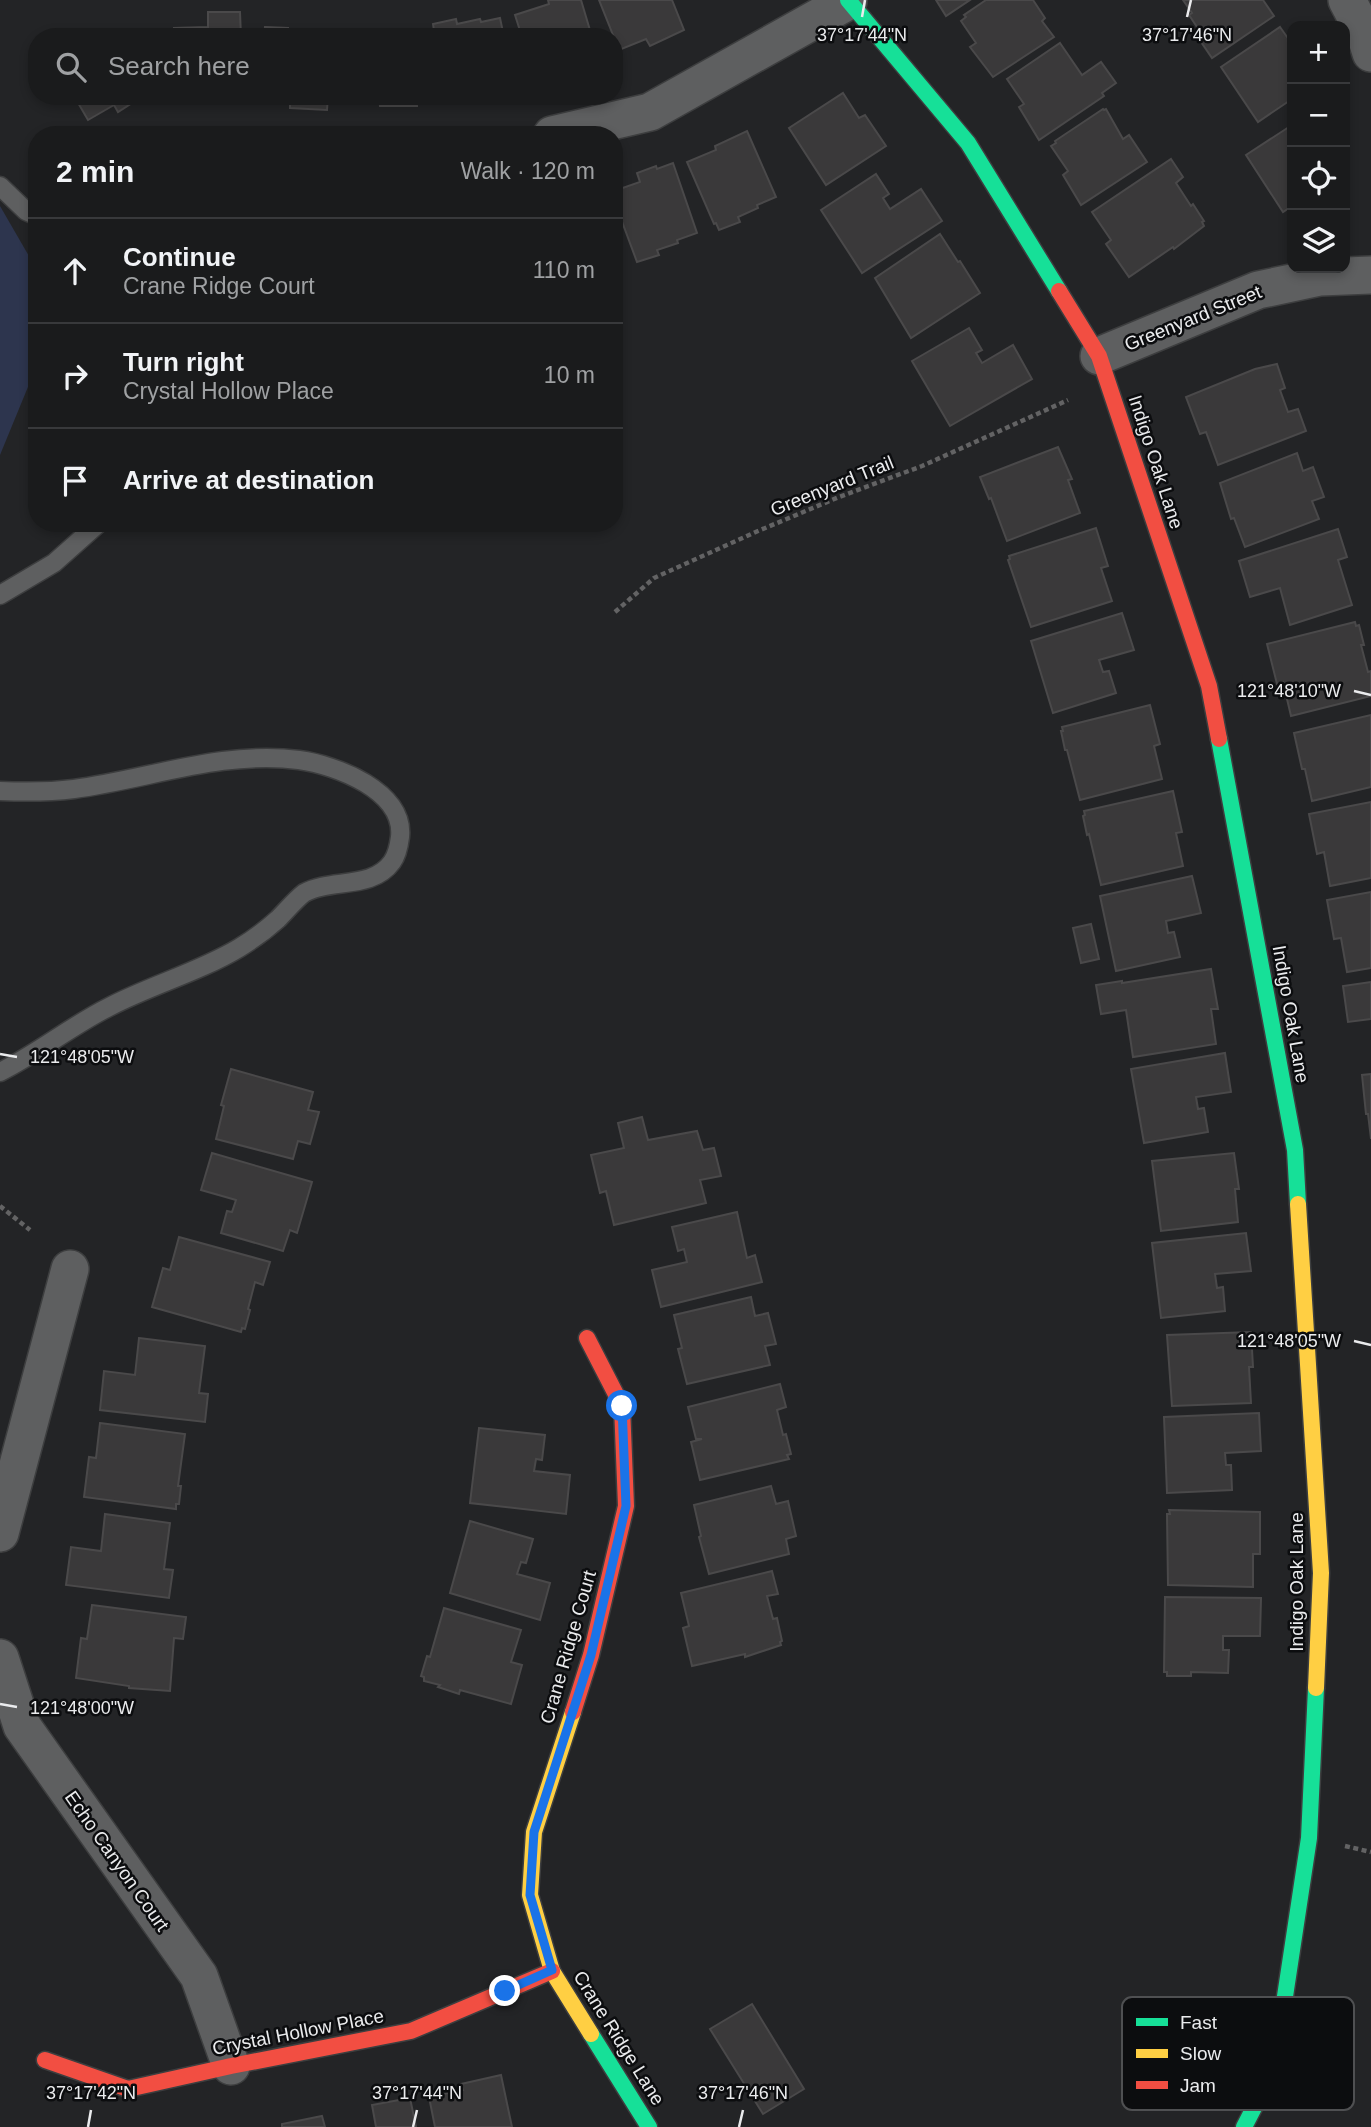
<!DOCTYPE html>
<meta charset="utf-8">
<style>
body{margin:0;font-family:Helvetica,sans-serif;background:#272829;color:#f1f3f6}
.controls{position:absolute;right:21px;top:21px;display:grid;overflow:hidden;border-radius:14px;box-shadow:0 4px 10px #0003}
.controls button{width:63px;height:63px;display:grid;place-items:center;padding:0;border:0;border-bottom:2px solid #38393b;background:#1a1b1c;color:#f1f3f6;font:35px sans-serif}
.stop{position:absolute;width:21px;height:21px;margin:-16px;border:5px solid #1a73e8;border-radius:50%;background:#fff}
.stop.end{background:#1a73e8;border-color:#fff;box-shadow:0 2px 7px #0008}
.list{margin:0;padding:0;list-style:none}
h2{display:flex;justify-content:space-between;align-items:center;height:91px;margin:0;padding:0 28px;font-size:30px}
h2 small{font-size:23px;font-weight:400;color:#9fa1a3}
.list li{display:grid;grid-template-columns:46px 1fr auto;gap:21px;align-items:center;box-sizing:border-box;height:105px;padding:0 28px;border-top:2px solid #38393b}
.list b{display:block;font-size:26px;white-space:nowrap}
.list p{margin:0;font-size:23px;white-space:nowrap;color:#9fa1a3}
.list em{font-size:23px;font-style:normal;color:#9fa1a3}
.icon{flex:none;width:38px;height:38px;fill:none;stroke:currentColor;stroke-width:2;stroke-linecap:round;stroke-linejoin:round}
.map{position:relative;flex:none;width:1371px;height:2127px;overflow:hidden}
.search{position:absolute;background:#1a1b1c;box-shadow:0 4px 10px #0003;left:28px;top:28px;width:595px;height:77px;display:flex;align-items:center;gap:18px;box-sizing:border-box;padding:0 24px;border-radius:28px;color:#9fa1a3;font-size:26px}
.panel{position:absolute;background:#1a1b1c;box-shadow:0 4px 10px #0003;left:28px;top:126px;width:595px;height:406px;border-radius:28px}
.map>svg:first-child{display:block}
</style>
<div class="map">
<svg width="1371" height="2127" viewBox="0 0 1371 2127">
<rect width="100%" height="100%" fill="#232426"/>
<path fill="#2d354e" d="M0,206L37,270V365L0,455Z"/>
<g fill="#3a393a" stroke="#4a494a" stroke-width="2">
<path d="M548,0H581L592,37H522L515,15L549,4Z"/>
<path d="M599,0H672L684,30L650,46L646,39L619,50Z"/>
<path d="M936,0H970L946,16Z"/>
<path d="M986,0H1033L1045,18L1042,21L1054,37L993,77L970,47L976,43L961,21L966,17L964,15Z"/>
<path d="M1183,0H1263L1274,16L1212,58L1199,39L1203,36L1189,15L1192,13Z"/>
<path d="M208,12H240L241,37H174V28L208,27Z"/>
<path d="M500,18L504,37H435L433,24L456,19L457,24L480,19L481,22Z"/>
<path d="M265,27L288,28V32L308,33L309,37H264Z"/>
<path d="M1280,27L1292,44V99L1258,122L1221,67Z"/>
<path d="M1060,43L1082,75L1101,62L1116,83L1102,93L1104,96L1039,140L1019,107L1024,104L1007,79Z"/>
<path d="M843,93L859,118L865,115L886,146L826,185L789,128Z"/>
<path d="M74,96H137L131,100L132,103L118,112L114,105L88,120Z"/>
<path d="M260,96H328L327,110L290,108V103L260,101Z"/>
<path d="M349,96H416L417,106H380L379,99L349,100Z"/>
<path d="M1103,109L1104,110L1106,109L1123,139L1129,135L1147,162L1081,205L1063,175L1068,171L1051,146L1056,143L1055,141Z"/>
<path d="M1292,125V206L1283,212L1246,155Z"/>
<path d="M747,131L776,197L757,205L758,208L738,217L740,222L719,230L716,223L714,224L687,162L716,150L715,146Z"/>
<path d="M1171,159L1183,177L1176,183L1191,206L1193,204L1204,221L1202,222L1204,226L1174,249L1173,247L1129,277L1106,244L1111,240L1092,212Z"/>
<path d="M673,163L697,233L677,240L678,243L657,250L659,255L637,262L614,200V191L640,182L637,173L656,166L657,169Z"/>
<path d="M876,174L889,194L883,198L890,209L921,189L942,221L862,273L821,210Z"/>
<path d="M940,234L958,262L960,261L980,293L911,338L875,278Z"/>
<path d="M969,328L982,350L976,353L982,363L1013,345L1032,379L950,426L912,361Z"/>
<path d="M1277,364L1285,388L1280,390L1288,412L1298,409L1306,431L1218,465L1206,432L1200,434L1186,397L1255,369Z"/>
<path d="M1058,447L1072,479L1068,480L1080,513L1007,541L991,498L989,499L980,477Z"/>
<path d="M1297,453L1303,471L1313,467L1324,497L1312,501L1319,519L1245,547L1234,518L1231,519L1220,483Z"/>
<path d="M1096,528L1108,566L1101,568L1112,601L1031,627L1008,560L1010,559L1009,556Z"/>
<path d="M1338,529L1347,557L1338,560L1352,605L1290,625L1280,588L1250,597L1239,561Z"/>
<path d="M1122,613L1134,650L1099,660L1103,672L1109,671L1116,693L1053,713L1031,641Z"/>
<path d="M1355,622L1356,626L1359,625L1364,645H1361L1368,672L1371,671V696L1291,716L1283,682L1277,684L1267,644Z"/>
<path d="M1150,705L1160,744L1154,746L1162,779L1080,800L1067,750H1065L1061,731H1063L1062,727Z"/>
<path d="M1371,715V787L1312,801L1305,769H1302L1294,733Z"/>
<path d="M1173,791L1182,832L1176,833L1183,866L1101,885L1089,834L1087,835L1083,816L1085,815L1084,811Z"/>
<path d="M1371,802V878L1330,886L1324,852L1317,854L1309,814Z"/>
<path d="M1192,876L1201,913L1166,921L1168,933L1174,932L1180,957L1116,971L1100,896Z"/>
<path d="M1371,892V968L1347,972L1341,938L1334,939L1327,900Z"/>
<path d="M1091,924L1099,959L1081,963L1073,928Z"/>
<path d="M1211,969L1218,1009H1211L1216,1044L1133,1057L1126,1010L1101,1014L1096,985L1122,981V983Z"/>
<path d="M1371,982V1019L1348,1022L1343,986Z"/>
<path d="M1225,1053L1231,1092L1196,1097L1198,1109L1204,1108L1208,1132L1144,1143L1131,1069Z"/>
<path d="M231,1069L313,1092L308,1110L319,1112L310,1144L298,1141L293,1159L216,1139L224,1106L221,1105Z"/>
<path d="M1371,1074V1139L1368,1114H1366L1362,1075Z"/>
<path d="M642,1117L648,1140L697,1131L703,1150L714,1148L721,1176L700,1180L706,1203L614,1225L606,1191L600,1193L591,1155L624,1148L618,1123Z"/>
<path d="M212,1153L312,1182L297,1233L290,1230L283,1251L221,1233L227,1211L232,1212L236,1200L201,1190Z"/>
<path d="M1234,1153L1239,1189H1235L1238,1222L1161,1231L1152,1161Z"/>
<path d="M737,1212L747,1258L755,1255L762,1282L661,1307L652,1270L687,1262L684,1249L678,1251L672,1227Z"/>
<path d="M1246,1233L1251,1271L1215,1274L1217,1288L1223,1287L1225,1311L1161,1318L1152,1243Z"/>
<path d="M179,1237L270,1262L263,1285L255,1282L248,1309L250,1310L245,1329L242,1328L241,1332L152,1307L163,1268L170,1270Z"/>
<path d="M751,1297L755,1316L768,1313L776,1344L765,1346L770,1365L687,1384L678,1349L682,1348L674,1315Z"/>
<path d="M1251,1332L1253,1367H1249L1251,1403L1172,1406L1167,1335Z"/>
<path d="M139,1338L205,1346L199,1393L208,1394L205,1422L100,1410L104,1371L135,1375Z"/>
<path d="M780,1384L786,1407L777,1410L783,1435L786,1434L791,1454L787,1455L789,1459L700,1480L691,1442L702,1439H696L688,1407Z"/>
<path d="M1259,1413L1261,1451L1225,1453L1226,1465H1231L1232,1490L1167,1493L1164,1417Z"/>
<path d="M100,1423L185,1434L178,1486H181L179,1504H176V1509L84,1497L89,1457L96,1458Z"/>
<path d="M479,1428L545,1435L542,1460L536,1459L534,1471L570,1475L566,1514L470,1503Z"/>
<path d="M771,1486L776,1504L788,1501L796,1536L786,1539L789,1554L709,1574L699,1537L701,1536L694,1505Z"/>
<path d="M1169,1510L1260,1512V1554H1253V1587L1168,1585L1167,1514H1170Z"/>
<path d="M105,1514L170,1523L164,1569L173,1570L169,1598L66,1585L71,1547L101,1551Z"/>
<path d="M470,1521L533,1539L526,1563L521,1562L517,1574L550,1583L540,1620L450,1593Z"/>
<path d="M772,1571L778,1594L767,1596L773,1619L777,1618L782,1641L780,1642L781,1645L745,1657V1654L692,1666L683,1628L689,1626L681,1593Z"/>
<path d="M1165,1597L1261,1598L1260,1636H1223V1650H1229L1228,1673L1191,1672V1676H1167V1672H1164Z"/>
<path d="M92,1605L186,1617L183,1639L174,1638L170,1691L129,1688V1686L76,1678L81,1638L87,1639Z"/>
<path d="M444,1608L521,1630L511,1662L522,1665L511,1704L460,1690L459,1694L438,1687L440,1685L424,1681V1677L421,1676L427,1656L430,1657Z"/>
<path d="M752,2004L804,2089L763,2114L710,2029Z"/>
<path d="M501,2075L512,2127H435L429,2097L463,2090L461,2084Z"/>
<path d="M410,2098L416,2127H376L372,2105Z"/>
<path d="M322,2116L325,2127H282V2124Z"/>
</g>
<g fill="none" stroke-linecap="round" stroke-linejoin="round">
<g stroke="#3d3e3f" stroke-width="21">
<g id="lane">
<path d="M0,186L26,211L37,216"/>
<path d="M0,595L54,563L99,523"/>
<path d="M0,791C24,792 50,792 74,789C149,779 223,750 299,760C336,765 405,791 400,837C399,845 397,855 392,862C372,890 331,878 304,893C295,900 286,911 278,919C267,929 252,940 239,948C199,972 151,985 109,1007C71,1026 38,1053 0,1072"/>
</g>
</g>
<g stroke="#3d3e3f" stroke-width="40">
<g id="street">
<path d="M1347,0L1365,34L1371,53"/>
<path d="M552,135L650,112L848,1"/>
<path d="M1099,356L1258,290L1320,277L1371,275"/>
<path d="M0,1533L70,1269"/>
<path d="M0,1658L22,1726L199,1976L231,2066"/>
</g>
</g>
<g stroke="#3d3e3f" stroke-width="19">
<g id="fast">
<path d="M848,0L968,143L1059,291"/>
<path d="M1219,739L1295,1150L1298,1204"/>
<path d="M591,2034L649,2127"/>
<path d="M1244,2127L1274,2069L1309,1838L1316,1688"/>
</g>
</g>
<g stroke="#3d3e3f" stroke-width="19">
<g id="slow">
<path d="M1298,1204L1321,1573L1316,1688"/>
<path d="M573,1712L534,1832L530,1895L552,1971L591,2034"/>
</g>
</g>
<g stroke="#3d3e3f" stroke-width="19">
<g id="jam">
<path d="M1059,291L1099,356L1209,686L1219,739"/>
<path d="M573,1712L591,1655L626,1506L622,1406L587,1338"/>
<path d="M45,2060L128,2089L231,2066L411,2031L552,1971"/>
</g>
</g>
<g stroke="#636364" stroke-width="4.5" stroke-dasharray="5 3.5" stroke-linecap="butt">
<path d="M615,612L654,578L758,531L839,497L922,466L1068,400"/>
<path d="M0,1206L30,1230"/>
<path d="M1345,1846L1371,1852"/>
</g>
<use href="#lane" stroke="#5e5f60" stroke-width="18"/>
<use href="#street" stroke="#5e5f60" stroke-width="37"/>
<use href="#fast" stroke="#16e098" stroke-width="16"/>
<use href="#slow" stroke="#ffcf43" stroke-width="16"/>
<use href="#jam" stroke="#f24e42" stroke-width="16"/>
</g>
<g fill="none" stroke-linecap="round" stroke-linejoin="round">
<path stroke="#1a73e8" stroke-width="9" d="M505,1991L552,1970L530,1895L534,1832L591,1655L626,1506L622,1406"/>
</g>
<path fill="none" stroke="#eaebed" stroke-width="2.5" d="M862,17L865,0M1187,17L1191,0M1354,691L1371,695M0,1054L17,1057M1354,1341L1371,1345M0,1704L17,1707M88,2127L91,2110M413,2127L417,2110M739,2127L743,2110"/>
<g text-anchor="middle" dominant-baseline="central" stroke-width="5" stroke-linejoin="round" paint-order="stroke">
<g font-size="19" fill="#eaebed" stroke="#0c0d0f">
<text transform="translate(1193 318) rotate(-22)">Greenyard Street</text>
<text transform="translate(1156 462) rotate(72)">Indigo Oak Lane</text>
<text transform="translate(832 486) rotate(-22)">Greenyard Trail</text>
<text transform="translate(1291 1014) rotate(80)">Indigo Oak Lane</text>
<text transform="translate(1296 1582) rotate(-90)">Indigo Oak Lane</text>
<text transform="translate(568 1647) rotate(-74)">Crane Ridge Court</text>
<text transform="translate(117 1861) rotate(55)">Echo Canyon Court</text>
<text transform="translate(298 2032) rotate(-11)">Crystal Hollow Place</text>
<text transform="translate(619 2038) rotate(58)">Crane Ridge Lane</text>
</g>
</g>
<rect x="1122" y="1997" width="232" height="113" rx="10" fill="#0c0d0f" stroke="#4f5052" stroke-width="2"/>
<rect x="1136" y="2018" width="32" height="8" fill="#16e098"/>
<rect x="1136" y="2049" width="32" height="9" fill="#ffcf43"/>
<rect x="1136" y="2081" width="32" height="8" fill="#f24e42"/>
<g font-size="19" fill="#eaebed">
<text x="1180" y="2029">Fast</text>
<text x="1180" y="2060">Slow</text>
<text x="1180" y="2092">Jam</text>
</g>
<g font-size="18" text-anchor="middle" fill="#eaebed" stroke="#0c0d0f" stroke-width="5" stroke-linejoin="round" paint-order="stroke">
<text x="862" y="41">37°17'44"N</text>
<text x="1187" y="41">37°17'46"N</text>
<text x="1289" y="697">121°48'10"W</text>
<text x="82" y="1063">121°48'05"W</text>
<text x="1289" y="1347">121°48'05"W</text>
<text x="82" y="1714">121°48'00"W</text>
<text x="91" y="2099">37°17'42"N</text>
<text x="417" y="2099">37°17'44"N</text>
<text x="743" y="2099">37°17'46"N</text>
</g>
</svg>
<div class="controls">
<button>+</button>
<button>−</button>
<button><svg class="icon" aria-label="locate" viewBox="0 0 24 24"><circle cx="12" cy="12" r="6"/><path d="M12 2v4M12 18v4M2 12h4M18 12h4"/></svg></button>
<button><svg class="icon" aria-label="layers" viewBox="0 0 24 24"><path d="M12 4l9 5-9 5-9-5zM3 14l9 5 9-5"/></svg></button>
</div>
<div class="stop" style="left:622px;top:1406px"></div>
<div class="stop end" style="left:505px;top:1991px"></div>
<div class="search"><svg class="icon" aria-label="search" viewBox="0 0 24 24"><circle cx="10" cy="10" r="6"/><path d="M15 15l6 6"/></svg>Search here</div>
<section class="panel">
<h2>2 min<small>Walk · 120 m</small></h2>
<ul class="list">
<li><svg class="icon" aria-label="ahead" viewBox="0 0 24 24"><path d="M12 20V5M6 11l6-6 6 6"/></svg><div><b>Continue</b><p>Crane Ridge Court</p></div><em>110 m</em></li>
<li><svg class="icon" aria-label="right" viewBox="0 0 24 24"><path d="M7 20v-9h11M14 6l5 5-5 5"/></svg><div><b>Turn right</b><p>Crystal Hollow Place</p></div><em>10 m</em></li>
<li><svg class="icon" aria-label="arrive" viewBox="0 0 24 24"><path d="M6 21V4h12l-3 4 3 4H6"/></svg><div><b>Arrive at destination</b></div></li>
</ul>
</section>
</div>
